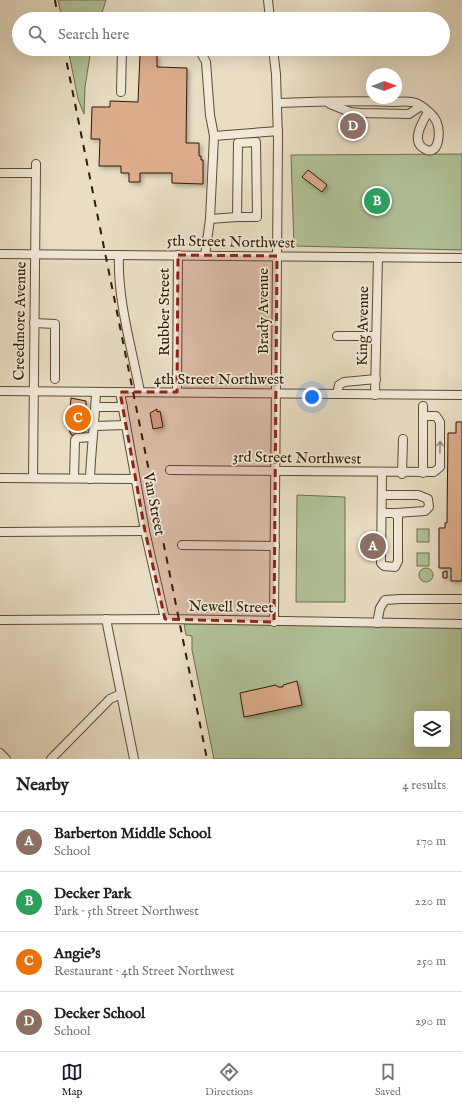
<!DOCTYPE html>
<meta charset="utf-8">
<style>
body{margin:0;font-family:"IM FELL English",serif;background:#f6f6f6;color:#202124}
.controls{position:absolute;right:12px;bottom:12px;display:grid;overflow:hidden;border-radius:4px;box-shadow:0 4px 16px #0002}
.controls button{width:36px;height:36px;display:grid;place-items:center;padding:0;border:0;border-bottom:1px solid #e0e0e0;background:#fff;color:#202124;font:20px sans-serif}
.compass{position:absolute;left:366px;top:68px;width:36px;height:36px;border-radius:50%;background:#fff;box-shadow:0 4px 16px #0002;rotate:89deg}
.you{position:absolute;left:312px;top:397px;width:14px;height:14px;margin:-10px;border:3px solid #fff;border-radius:50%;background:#1a73e8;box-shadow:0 0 0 6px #1a73e833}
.badge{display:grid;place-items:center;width:26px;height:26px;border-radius:50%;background:#111827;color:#fff;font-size:13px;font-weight:700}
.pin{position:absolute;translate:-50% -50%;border:2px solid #fff;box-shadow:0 1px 4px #0006}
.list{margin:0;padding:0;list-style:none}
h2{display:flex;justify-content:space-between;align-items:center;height:52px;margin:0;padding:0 16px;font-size:17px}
h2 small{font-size:13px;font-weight:400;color:#757577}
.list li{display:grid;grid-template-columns:26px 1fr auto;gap:12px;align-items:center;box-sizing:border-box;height:60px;padding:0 16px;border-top:1px solid #e0e0e0}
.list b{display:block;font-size:15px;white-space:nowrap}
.list p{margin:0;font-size:13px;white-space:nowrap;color:#757577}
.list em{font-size:13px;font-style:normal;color:#757577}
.icon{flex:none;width:22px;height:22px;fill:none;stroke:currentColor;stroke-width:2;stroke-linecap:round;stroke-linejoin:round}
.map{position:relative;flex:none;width:462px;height:759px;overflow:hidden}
.search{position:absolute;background:#fff;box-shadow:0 4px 16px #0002;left:12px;right:12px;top:12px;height:44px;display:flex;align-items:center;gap:10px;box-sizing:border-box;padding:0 14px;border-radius:22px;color:#757577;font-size:15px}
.sheet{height:292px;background:#fff}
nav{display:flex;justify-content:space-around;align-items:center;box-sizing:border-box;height:56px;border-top:1px solid #e0e0e0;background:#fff;font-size:11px;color:#757577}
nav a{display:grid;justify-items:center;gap:2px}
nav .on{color:#111827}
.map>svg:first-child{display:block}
</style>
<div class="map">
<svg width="462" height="759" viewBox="0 0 462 759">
<defs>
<filter id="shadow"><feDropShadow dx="2.5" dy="2.5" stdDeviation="2" flood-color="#0004"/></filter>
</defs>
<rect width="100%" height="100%" fill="#e9dec4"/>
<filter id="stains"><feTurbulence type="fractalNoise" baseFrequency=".005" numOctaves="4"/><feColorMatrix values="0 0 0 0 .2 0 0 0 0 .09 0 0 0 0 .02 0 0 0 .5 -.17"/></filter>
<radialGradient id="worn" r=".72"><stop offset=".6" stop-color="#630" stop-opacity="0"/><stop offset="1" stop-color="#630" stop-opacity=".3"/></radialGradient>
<g fill="#b1c298" stroke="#716e4e" fill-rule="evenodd">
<path d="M58,0H106L100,19H62Z"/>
<path d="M68,49H91L85,87L84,114L78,99Z"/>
<path d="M462,154V250L294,246L291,155Z"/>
<path d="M297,495L345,497V602H296Z"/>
<rect x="417" y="529" width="12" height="13"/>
<rect x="417" y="553" width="12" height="13"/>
<circle cx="426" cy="575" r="7"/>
<path d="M184,624L462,627V759H214L192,650V636L186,635ZM417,714H447V744H417Z"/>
</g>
<g fill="#dcad8d" stroke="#311a03" filter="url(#shadow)">
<path d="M140,55H157V67L187,68L186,143H199V156H201V160H203V184L172,183V173H140V182H129V173H121V166H99L100,139H91L92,107H110V101L138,102Z"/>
<path d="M308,170L327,185L322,192L302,177Z"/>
<path d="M71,398L86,401V412H89L88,429L80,435H71V433H70L68,420H69Z"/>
<path d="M157,409V412L160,411L163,427L153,429L150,413Z"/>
<path d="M456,422H462V581H451V568H439V528H445V523H447L448,433H456Z"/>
<path d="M447,571V578H443V572Z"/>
<path d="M297,681L302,705L244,717L240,693L276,685L278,687H283V685Z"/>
</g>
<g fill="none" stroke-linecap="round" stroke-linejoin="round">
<g stroke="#5f4b33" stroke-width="10">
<g id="minor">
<path d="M268,0L270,19"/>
<path d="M199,49L206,62L210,115L214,136L210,219L205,256"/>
<path d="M273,49L276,74L278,139L274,622"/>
<path d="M121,92L122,49"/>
<path d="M277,103C316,102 355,100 393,102C400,102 411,100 418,104C424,107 435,116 437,123C441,132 439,159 423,148C411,140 423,121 428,112"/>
<path d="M330,104L350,112L361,113L409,114L421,106"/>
<path d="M214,136L278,131"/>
<path d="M256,142L257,217H237L238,143Z"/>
<path d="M0,173H35"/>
<path d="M210,219L237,217"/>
<path d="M0,254L462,258"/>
<path d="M119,255C117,299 132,349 140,392"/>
<path d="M34,323L55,324V379"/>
<path d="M337,336H376"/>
<path d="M0,391L462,395"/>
<path d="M120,392L145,531L165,619"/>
<path d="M177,392L178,255"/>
<path d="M337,394L339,385L344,382L376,379"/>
<path d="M375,395L378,257"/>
<path d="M423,406V473"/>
<path d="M96,407H123"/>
<path d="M95,426L126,425"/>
<path d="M170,470L434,472L440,467V422L436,416H423"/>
<path d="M402,474L403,439"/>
<path d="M0,478L135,479"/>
<path d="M33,478L36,164"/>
<path d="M74,478L75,440L77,438L92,437"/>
<path d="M90,479C91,449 95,421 96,392"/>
<path d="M382,495H418L428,499L429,507L425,511L396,513"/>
<path d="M382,513H393L398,516V561L395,567L384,566L381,563L382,473"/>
<path d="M0,532L145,531"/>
<path d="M182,545L275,546"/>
<path d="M106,619L134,759"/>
<path d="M0,620L165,619L462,624"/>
<path d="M377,623L380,608L385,600L400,599H462"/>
<path d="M0,753L6,759"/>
<path d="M51,759L110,699L121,694"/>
</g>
</g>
<use href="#minor" stroke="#f1ead9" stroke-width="8"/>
<g stroke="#311a03" stroke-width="2" stroke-dasharray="7 7" stroke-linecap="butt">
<path d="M55,0L58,19"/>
<path d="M64,49L207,759"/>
</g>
</g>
<defs><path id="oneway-shaft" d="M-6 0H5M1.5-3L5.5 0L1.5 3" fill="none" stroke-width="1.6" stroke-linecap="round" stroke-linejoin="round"/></defs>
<use stroke="#9b8c79" href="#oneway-shaft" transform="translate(440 447) rotate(-89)"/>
<path fill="#8f2418" fill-opacity="0.2" stroke="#8f2418" stroke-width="3" stroke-dasharray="8 5" stroke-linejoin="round" d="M178,255L277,256L274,622L165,619L145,531L120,392H177Z"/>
<g text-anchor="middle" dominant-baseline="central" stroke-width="3.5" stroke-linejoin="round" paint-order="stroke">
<g font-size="15" fill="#311a03" stroke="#f1ead9">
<text transform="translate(231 242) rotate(1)">5th Street Northwest</text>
<text transform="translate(263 311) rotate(-90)">Brady Avenue</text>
<text transform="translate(164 312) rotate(-90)">Rubber Street</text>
<text transform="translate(20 321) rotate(-89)">Creedmore Avenue</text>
<text transform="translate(363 326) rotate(-89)">King Avenue</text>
<text x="219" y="379">4th Street Northwest</text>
<text transform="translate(297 458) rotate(1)">3rd Street Northwest</text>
<text transform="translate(154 504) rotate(79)">Van Street</text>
<text transform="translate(231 607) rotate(1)">Newell Street</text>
</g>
</g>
<rect width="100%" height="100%" filter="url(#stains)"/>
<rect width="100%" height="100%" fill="url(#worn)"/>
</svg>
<div class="controls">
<button><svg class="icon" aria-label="layers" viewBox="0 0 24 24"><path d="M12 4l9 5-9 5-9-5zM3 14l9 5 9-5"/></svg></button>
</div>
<svg class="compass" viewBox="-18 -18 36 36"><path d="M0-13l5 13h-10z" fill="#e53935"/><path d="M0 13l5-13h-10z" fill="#757577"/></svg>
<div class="you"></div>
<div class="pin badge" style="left:373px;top:546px;background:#8d6e63">A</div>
<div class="pin badge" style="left:377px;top:201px;background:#2e9e5b">B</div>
<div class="pin badge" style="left:78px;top:418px;background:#e8710a">C</div>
<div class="pin badge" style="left:353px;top:126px;background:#8d6e63">D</div>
<div class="search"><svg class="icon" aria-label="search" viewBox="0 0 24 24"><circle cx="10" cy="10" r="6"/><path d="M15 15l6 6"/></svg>Search here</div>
</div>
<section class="sheet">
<h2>Nearby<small>4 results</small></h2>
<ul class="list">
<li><span class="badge" style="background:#8d6e63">A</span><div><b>Barberton Middle School</b><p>School</p></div><em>170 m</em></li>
<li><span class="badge" style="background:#2e9e5b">B</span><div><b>Decker Park</b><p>Park · 5th Street Northwest</p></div><em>220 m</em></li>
<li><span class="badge" style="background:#e8710a">C</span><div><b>Angie's</b><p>Restaurant · 4th Street Northwest</p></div><em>250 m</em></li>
<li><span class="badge" style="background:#8d6e63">D</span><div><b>Decker School</b><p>School</p></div><em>290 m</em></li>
</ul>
</section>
<nav>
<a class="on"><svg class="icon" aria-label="map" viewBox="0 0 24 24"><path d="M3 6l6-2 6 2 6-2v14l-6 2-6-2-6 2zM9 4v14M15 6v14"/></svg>Map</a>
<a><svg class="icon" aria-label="directions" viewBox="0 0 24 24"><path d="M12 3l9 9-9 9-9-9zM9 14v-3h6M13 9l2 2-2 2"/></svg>Directions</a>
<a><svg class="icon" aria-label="saved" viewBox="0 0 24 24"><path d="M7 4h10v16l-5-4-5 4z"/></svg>Saved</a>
</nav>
